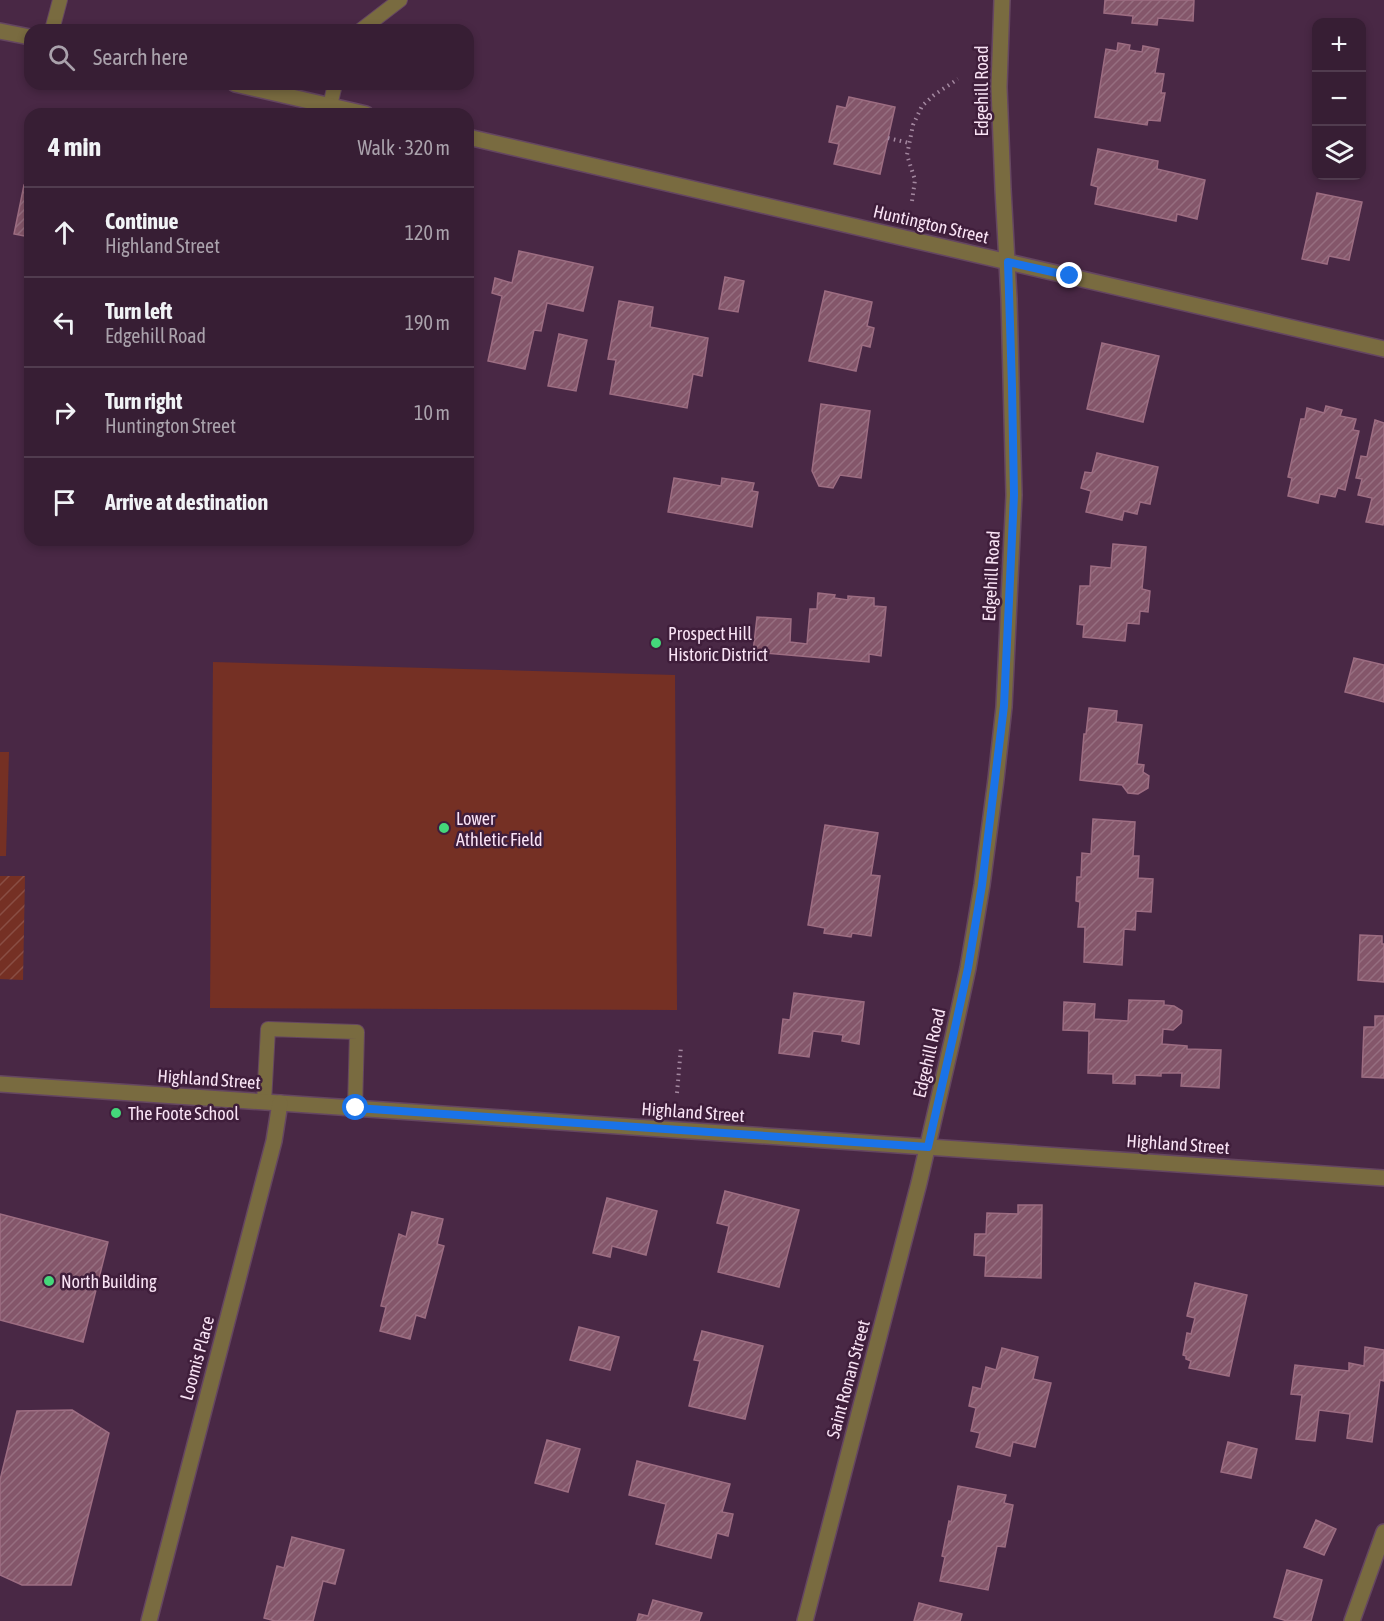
<!DOCTYPE html>
<meta charset="utf-8">
<style>
body{margin:0;font-family:"Asap Condensed",sans-serif;background:#422b40;color:#f1f3f6}
.controls{position:absolute;right:18px;top:18px;display:grid;overflow:hidden;border-radius:12px;box-shadow:0 3px 9px #0003}
.controls button{width:54px;height:54px;display:grid;place-items:center;padding:0;border:0;border-bottom:2px solid #513c4f;background:#371e34;color:#f1f3f6;font:30px sans-serif}
.stop{position:absolute;width:18px;height:18px;margin:-14px;border:4px solid #1a73e8;border-radius:50%;background:#fff}
.stop.end{background:#1a73e8;border-color:#fff;box-shadow:0 2px 6px #0008}
.list{margin:0;padding:0;list-style:none}
h2{display:flex;justify-content:space-between;align-items:center;height:78px;margin:0;padding:0 24px;font-size:26px}
h2 small{font-size:20px;font-weight:400;color:#aaa2ac}
.list li{display:grid;grid-template-columns:39px 1fr auto;gap:18px;align-items:center;box-sizing:border-box;height:90px;padding:0 24px;border-top:2px solid #513c4f}
.list b{display:block;font-size:22px;white-space:nowrap}
.list p{margin:0;font-size:20px;white-space:nowrap;color:#aaa2ac}
.list em{font-size:20px;font-style:normal;color:#aaa2ac}
.icon{flex:none;width:33px;height:33px;fill:none;stroke:currentColor;stroke-width:2;stroke-linecap:round;stroke-linejoin:round}
.map{position:relative;flex:none;width:1384px;height:1621px;overflow:hidden}
.search{position:absolute;background:#371e34;box-shadow:0 3px 9px #0003;left:24px;top:24px;width:450px;height:66px;display:flex;align-items:center;gap:15px;box-sizing:border-box;padding:0 21px;border-radius:18px;color:#aaa2ac;font-size:22px}
.panel{position:absolute;background:#371e34;box-shadow:0 3px 9px #0003;left:24px;top:108px;width:450px;height:438px;border-radius:18px}
.map>svg:first-child{display:block}
</style>
<div class="map">
<svg width="1384" height="1621" viewBox="0 0 1384 1621">
<defs>
<pattern id="garden-furrows" width="10" height="10" patternUnits="userSpaceOnUse" patternTransform="scale(1.5)"><rect width="10" height="10" fill="#753024"/><path d="M-1 1l2-2M0 10L10 0M9 11l2-2" fill="none" stroke="#894e44"/></pattern>
<pattern id="building-hatch" width="6" height="6" patternUnits="userSpaceOnUse" patternTransform="scale(1.5)"><rect width="6" height="6" fill="#84566a"/><path d="M-1 1l2-2M0 6l6-6M5 7l2-2" fill="none" stroke="#966e80"/></pattern>
</defs>
<rect width="100%" height="100%" fill="#492845"/>
<path fill="url(#garden-furrows)" d="M0,876H25L23,980L0,979Z"/>
<g fill="#753024">
<path d="M213,662L675,675L677,1010L210,1008Z"/>
<path d="M0,752H9L6,856H0Z"/>
</g>
<g fill="url(#building-hatch)" stroke="#9d6d82" stroke-width="1.5">
<path d="M1105,0H1194L1193,21L1158,18L1157,25L1132,23L1133,16L1104,13Z"/>
<path d="M1118,43L1130,45L1129,50L1142,52L1143,46L1159,49L1155,73L1164,74L1161,93H1165L1160,121L1148,120L1147,125L1095,117L1106,49L1117,51Z"/>
<path d="M849,97L895,107L880,174L834,164L839,144L829,142L837,106L846,108Z"/>
<path d="M1098,149L1158,161L1157,169L1205,180L1197,219L1177,214L1176,221L1095,204L1098,187L1091,185Z"/>
<path d="M24,185L30,186V237L14,234Z"/>
<path d="M1317,193L1362,202L1349,260L1329,256L1327,264L1302,259Z"/>
<path d="M519,251L593,267L583,311L547,303L541,331L534,330L525,369L488,361L502,296L492,293L495,278L512,283Z"/>
<path d="M725,277L744,281L738,312L719,309Z"/>
<path d="M825,291L872,302L867,326L874,328L870,347L862,345L856,371L809,361Z"/>
<path d="M619,301L653,307L650,327L708,338L702,376L693,374L687,408L610,394L616,360L608,359Z"/>
<path d="M559,334L587,340L576,391L548,386Z"/>
<path d="M1102,343L1159,356L1143,422L1087,409Z"/>
<path d="M821,404L870,411L861,478L840,475L833,488L819,486L812,471Z"/>
<path d="M1326,406L1342,410L1340,416L1356,419L1353,430L1359,431L1345,490L1338,488L1335,497L1320,494L1318,503L1288,496L1292,478L1288,477L1301,419H1305L1307,408L1324,413Z"/>
<path d="M1375,420L1384,423V520L1383,525L1366,522L1372,498L1358,495L1362,479L1356,478L1361,456L1367,457Z"/>
<path d="M1097,453L1158,467L1150,504L1140,502L1137,514L1124,511L1122,520L1086,512L1091,491L1081,488L1085,472L1092,473Z"/>
<path d="M674,478L721,486L722,478L754,483L752,491L758,492L752,527L668,512Z"/>
<path d="M1113,544L1146,547L1142,589L1150,591L1148,612L1140,611L1139,624L1127,623L1125,641L1083,637L1084,625L1077,624L1080,586H1090L1091,566L1111,568Z"/>
<path d="M818,593L835,595L834,598L848,600V596L874,598V606L886,607L881,656L869,654V662L753,652L757,617L791,619L790,642L807,644L810,609H817Z"/>
<path d="M1354,658L1384,665V702L1345,692Z"/>
<path d="M1089,708L1117,711L1116,722L1142,725L1137,764L1144,765L1143,772L1149,776L1148,788L1138,794L1128,793L1122,785L1080,780L1084,734H1086Z"/>
<path d="M1093,819L1135,822L1133,856H1139L1138,878L1153,879L1151,912L1136,911L1135,930L1124,929L1122,965L1084,962L1085,927H1078L1080,902L1076,901L1077,877H1081L1082,853L1091,854Z"/>
<path d="M825,825L878,833L871,875L880,876L871,936L852,933L851,937L824,933L825,928L808,925Z"/>
<path d="M1360,935L1382,936V944H1384V982L1358,980Z"/>
<path d="M794,993L864,1002L859,1044L842,1041L843,1035L813,1031L809,1057L779,1053L783,1019L790,1020Z"/>
<path d="M1129,1000L1164,1001V1005L1174,1006L1182,1011L1181,1023L1173,1030L1163,1029L1162,1044L1187,1046V1049L1221,1050L1219,1088L1181,1086L1182,1073H1161V1076L1135,1075V1084L1113,1083V1074L1088,1073L1089,1031L1063,1030L1064,1002L1095,1004L1094,1019L1128,1021Z"/>
<path d="M1375,1016H1384V1078L1362,1077L1364,1027H1375Z"/>
<path d="M725,1191L799,1210L779,1287L718,1272L729,1226L717,1223Z"/>
<path d="M607,1198L657,1211L646,1255L612,1246L610,1257L593,1253Z"/>
<path d="M1018,1205H1042L1041,1278L985,1276L986,1256L974,1255L975,1234H986L987,1213L1018,1214Z"/>
<path d="M412,1212L443,1219L437,1244L444,1246L425,1318L416,1315L410,1339L380,1331L386,1307L381,1306L399,1234L406,1237Z"/>
<path d="M0,1214L108,1242L83,1342L0,1320Z"/>
<path d="M1195,1283L1247,1295L1229,1376L1189,1368L1191,1361L1186,1359V1356L1183,1355L1187,1333L1191,1334L1195,1318L1187,1316Z"/>
<path d="M579,1327L619,1337L610,1370L570,1360Z"/>
<path d="M702,1331L763,1346L745,1419L689,1406L700,1361L694,1360Z"/>
<path d="M1365,1347L1384,1350V1381L1380,1380L1372,1442L1347,1438L1350,1414L1319,1410L1315,1441L1296,1439L1302,1395L1291,1394L1295,1365L1349,1371V1363L1364,1366Z"/>
<path d="M1002,1348L1038,1357L1033,1379L1051,1383L1035,1447L1013,1442L1010,1456L976,1447L980,1433L971,1431L976,1408L969,1406L973,1387L981,1389L986,1367L996,1370Z"/>
<path d="M72,1410L109,1433L71,1585H22L0,1575V1480L17,1411Z"/>
<path d="M547,1440L580,1449L568,1492L535,1483Z"/>
<path d="M1228,1442L1257,1449L1251,1478L1221,1472Z"/>
<path d="M637,1461L730,1484L722,1512L733,1514L728,1536L717,1533L711,1558L656,1544L666,1504L629,1495Z"/>
<path d="M958,1486L1006,1495L1004,1503L1013,1505L1005,1547L997,1546L988,1590L940,1581L945,1557L942,1556L949,1521L951,1522Z"/>
<path d="M1316,1520L1336,1529L1324,1555L1304,1547Z"/>
<path d="M292,1537L344,1550L335,1584L323,1581L313,1621H275L264,1618L277,1566L284,1568Z"/>
<path d="M1287,1570L1322,1580L1311,1621H1287L1274,1617Z"/>
<path d="M653,1600L702,1613L699,1621H637L639,1614L648,1616Z"/>
<path d="M919,1603L962,1614L960,1621H914Z"/>
</g>
<g fill="none" stroke-linecap="round" stroke-linejoin="round">
<g stroke="#654661" stroke-width="16">
<g id="service">
<path d="M52,30L60,0"/>
<path d="M361,30L400,0"/>
<path d="M330,106L335,84"/>
<path d="M264,1102L268,1029L357,1032L355,1108"/>
</g>
</g>
<g stroke="#654661" stroke-width="18">
<g id="minor">
<path d="M0,31L30,37"/>
<path d="M235,84L366,114"/>
<path d="M468,137L1384,349"/>
<path d="M0,1084L1384,1178"/>
<path d="M149,1621L274,1141L280,1103"/>
<path d="M805,1621L919,1183L953,1037L968,968L982,885L996,779L1004,707L1014,495L1009,299L1003,189L999,87L1002,0"/>
<path d="M1352,1621L1384,1532"/>
</g>
</g>
<g stroke="#a488a0" stroke-width="4" stroke-dasharray="1.5 4.5" stroke-linecap="butt">
<path d="M888,138L909,143"/>
<path d="M912,201L915,180L907,155L913,125L922,106L934,95L958,79"/>
<path d="M677,1093L681,1047"/>
</g>
<use href="#service" stroke="#796b40" stroke-width="14"/>
<use href="#minor" stroke="#796b40" stroke-width="15"/>
</g>
<g fill="none" stroke-linecap="round" stroke-linejoin="round">
<path stroke="#1a73e8" stroke-width="8" d="M356,1108L928,1147L953,1037L968,968L982,885L1004,706L1014,495L1012,386L1008,262L1070,276"/>
</g>
<g fill="#44d77a" stroke="#3f1e3b" stroke-width="2">
<circle cx="656" cy="643" r="6"/>
<circle cx="444" cy="828" r="6"/>
<circle cx="116" cy="1113" r="6"/>
<circle cx="49" cy="1281" r="6"/>
</g>
<g text-anchor="middle" dominant-baseline="central" stroke-width="5" stroke-linejoin="round" paint-order="stroke">
<g font-size="18" fill="#f9e3f5" stroke="#3f1e3b">
<text transform="translate(981 91) rotate(-90)">Edgehill Road</text>
<text transform="translate(931 224) rotate(13)">Huntington Street</text>
<text transform="translate(991 576) rotate(-87)">Edgehill Road</text>
<text transform="translate(929 1053) rotate(-77)">Edgehill Road</text>
<text transform="translate(209 1079) rotate(4)">Highland Street</text>
<text transform="translate(693 1112) rotate(4)">Highland Street</text>
<text transform="translate(1178 1144) rotate(4)">Highland Street</text>
<text transform="translate(197 1358) rotate(-75)">Loomis Place</text>
<text transform="translate(848 1379) rotate(-75)">Saint Ronan Street</text>
</g>
<g font-size="18" fill="#f9e3f5" stroke="#3f1e3b" text-anchor="start">
<text x="668" y="633">Prospect Hill<tspan x="668" dy="21">Historic District</tspan></text>
<text x="456" y="818">Lower<tspan x="456" dy="21">Athletic Field</tspan></text>
<text x="128" y="1113">The Foote School</text>
<text x="61" y="1281">North Building</text>
</g>
</g>
</svg>
<div class="controls">
<button>+</button>
<button>−</button>
<button><svg class="icon" aria-label="layers" viewBox="0 0 24 24"><path d="M12 4l9 5-9 5-9-5zM3 14l9 5 9-5"/></svg></button>
</div>
<div class="stop" style="left:356px;top:1108px"></div>
<div class="stop end" style="left:1070px;top:276px"></div>
<div class="search"><svg class="icon" aria-label="search" viewBox="0 0 24 24"><circle cx="10" cy="10" r="6"/><path d="M15 15l6 6"/></svg>Search here</div>
<section class="panel">
<h2>4 min<small>Walk · 320 m</small></h2>
<ul class="list">
<li><svg class="icon" aria-label="ahead" viewBox="0 0 24 24"><path d="M12 20V5M6 11l6-6 6 6"/></svg><div><b>Continue</b><p>Highland Street</p></div><em>120 m</em></li>
<li><svg class="icon" aria-label="left" viewBox="0 0 24 24"><path d="M17 20v-9H6M10 6l-5 5 5 5"/></svg><div><b>Turn left</b><p>Edgehill Road</p></div><em>190 m</em></li>
<li><svg class="icon" aria-label="right" viewBox="0 0 24 24"><path d="M7 20v-9h11M14 6l5 5-5 5"/></svg><div><b>Turn right</b><p>Huntington Street</p></div><em>10 m</em></li>
<li><svg class="icon" aria-label="arrive" viewBox="0 0 24 24"><path d="M6 21V4h12l-3 4 3 4H6"/></svg><div><b>Arrive at destination</b></div></li>
</ul>
</section>
</div>
